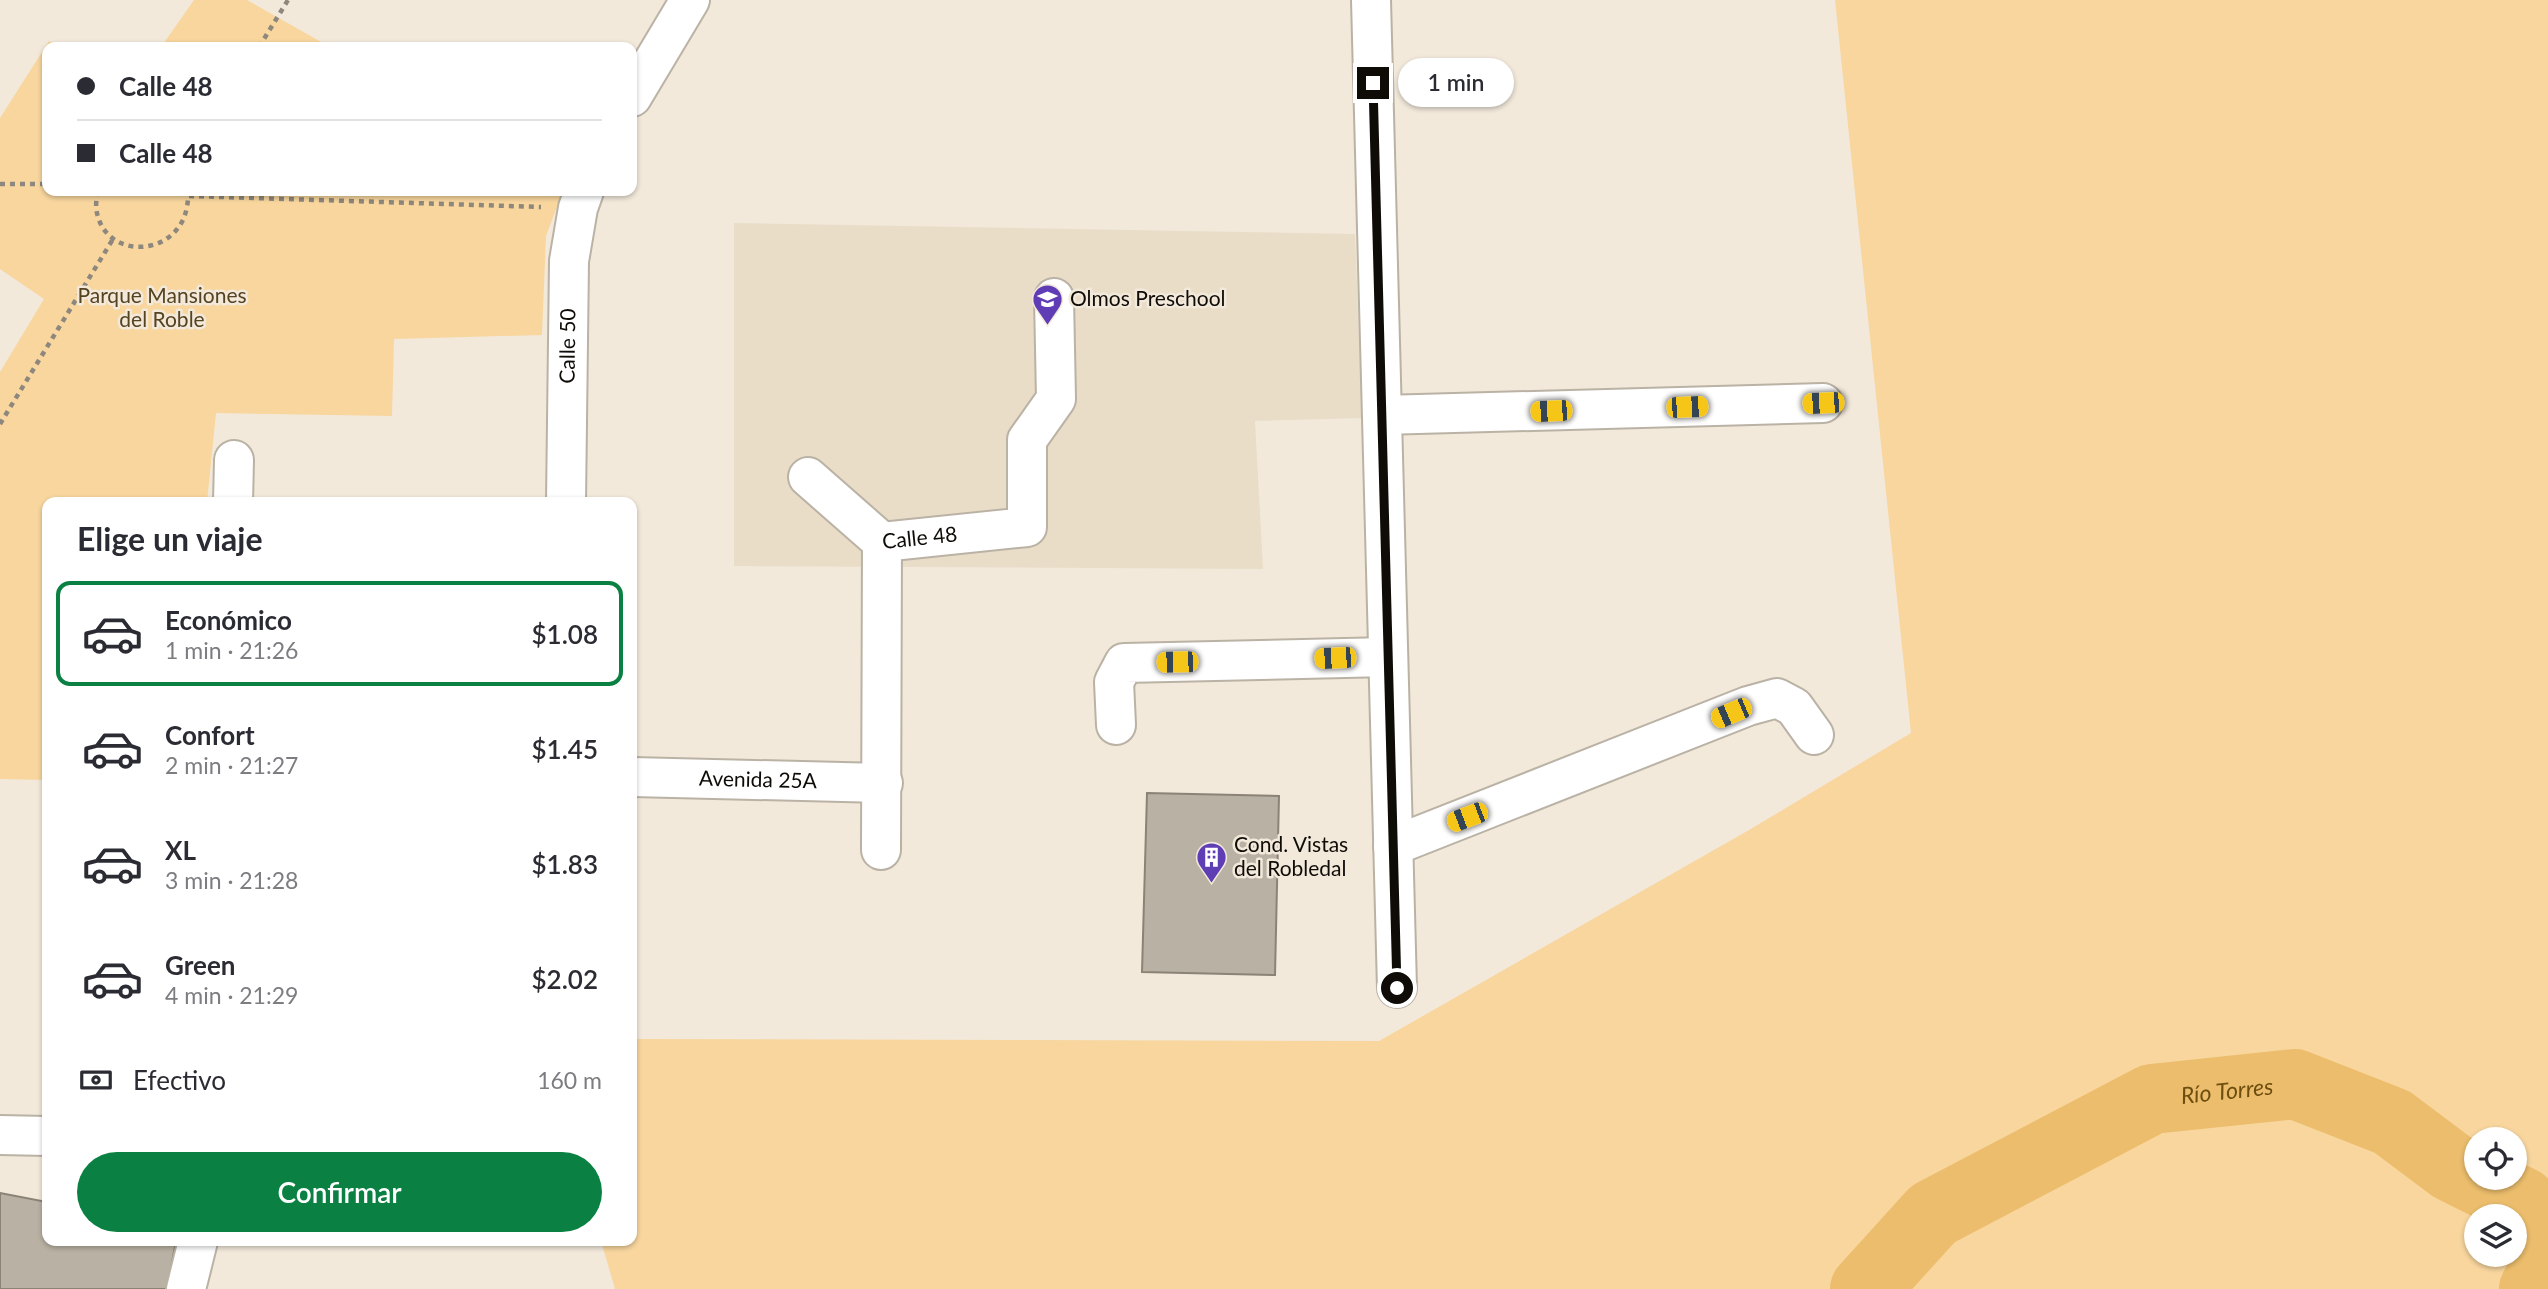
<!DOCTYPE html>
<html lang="es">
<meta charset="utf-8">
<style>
:root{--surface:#fff;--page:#f2f2f3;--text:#2b2b33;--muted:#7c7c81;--line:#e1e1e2;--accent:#0b8043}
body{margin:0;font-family:Lato,sans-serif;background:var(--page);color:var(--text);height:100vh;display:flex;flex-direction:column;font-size:26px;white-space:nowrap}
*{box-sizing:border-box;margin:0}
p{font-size:23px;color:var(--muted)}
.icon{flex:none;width:38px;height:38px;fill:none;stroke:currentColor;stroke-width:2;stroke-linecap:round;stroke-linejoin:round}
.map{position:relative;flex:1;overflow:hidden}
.details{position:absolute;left:42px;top:497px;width:595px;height:749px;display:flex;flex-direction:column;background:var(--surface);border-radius:14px;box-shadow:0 2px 5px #0004}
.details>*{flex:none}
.top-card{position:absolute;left:42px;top:42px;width:595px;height:154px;border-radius:14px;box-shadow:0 2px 5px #0004;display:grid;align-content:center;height:154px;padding:0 35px;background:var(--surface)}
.tools{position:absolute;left:2464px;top:1127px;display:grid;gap:14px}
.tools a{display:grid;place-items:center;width:63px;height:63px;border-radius:50%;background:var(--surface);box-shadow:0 2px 5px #0004;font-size:35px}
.end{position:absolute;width:32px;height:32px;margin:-16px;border:9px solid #0f0c08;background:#fff;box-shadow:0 0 0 4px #fff}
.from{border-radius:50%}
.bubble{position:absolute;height:49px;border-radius:24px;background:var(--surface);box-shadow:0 2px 5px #0004;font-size:23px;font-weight:600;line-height:49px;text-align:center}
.car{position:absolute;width:21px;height:42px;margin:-21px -10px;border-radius:9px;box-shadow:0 0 5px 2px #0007;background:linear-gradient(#f5c518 24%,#345 0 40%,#f5c518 0 76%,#345 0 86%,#f5c518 0)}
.top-card b{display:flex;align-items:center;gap:24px;height:66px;font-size:26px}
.top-card b+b{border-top:2px solid var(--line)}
.top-card i{width:18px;height:18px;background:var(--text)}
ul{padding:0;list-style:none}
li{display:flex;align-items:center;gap:21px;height:105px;margin:0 14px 10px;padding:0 21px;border:4px solid transparent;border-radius:14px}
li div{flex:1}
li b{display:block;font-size:26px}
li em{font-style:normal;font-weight:600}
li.on{border-color:var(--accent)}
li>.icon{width:63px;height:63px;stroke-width:1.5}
h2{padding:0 35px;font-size:32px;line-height:84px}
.pay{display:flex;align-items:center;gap:18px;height:77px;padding:0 35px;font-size:26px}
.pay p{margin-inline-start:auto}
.primary-button{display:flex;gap:14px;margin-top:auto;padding:14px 35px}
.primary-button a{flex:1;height:80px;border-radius:42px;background:var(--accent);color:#fff;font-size:28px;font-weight:600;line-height:80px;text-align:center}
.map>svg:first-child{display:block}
.built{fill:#e9ddc8}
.green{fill:#f8d69e;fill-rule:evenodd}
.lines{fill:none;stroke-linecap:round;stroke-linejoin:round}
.river{stroke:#ebbd6c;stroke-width:70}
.building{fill:#b9b1a3;stroke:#8a8376;stroke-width:2}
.minor-casing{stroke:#bab2a5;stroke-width:42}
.path{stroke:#8d877d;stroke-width:4.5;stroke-dasharray:5 5;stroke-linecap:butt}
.minor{stroke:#fff;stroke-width:38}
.route{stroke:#0f0c08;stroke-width:9}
.labels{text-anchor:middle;stroke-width:5;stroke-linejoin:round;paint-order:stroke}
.park-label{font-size:21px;fill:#564320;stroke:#f2e9db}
.poi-label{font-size:21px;fill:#0f0c08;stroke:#f2e9db;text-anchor:start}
.street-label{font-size:21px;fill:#0f0c08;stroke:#f2e9db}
.water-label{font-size:23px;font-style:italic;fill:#6d4e0f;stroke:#f2e9db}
</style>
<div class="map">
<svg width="2548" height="1289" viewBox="0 0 2548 1289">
<rect width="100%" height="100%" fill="#f2e9db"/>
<path class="built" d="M734,223L1355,234L1362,418L1255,421L1263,569L734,566Z"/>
<g class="green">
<path d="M194,0H247L330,47H161Z"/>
<path d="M1835,0H2548V1289H615L601,1241H632V1039L1379,1041L1749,830L1911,733ZM2476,1139H2515V1178H2476ZM2476,1216H2515V1255H2476Z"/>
<path d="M49,41L59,47H47V191H563L546,236L542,335L394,339L392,416L216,413L207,502H47V780L0,779V372L44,299L0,269V118Z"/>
</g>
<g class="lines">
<path class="river" id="s1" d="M1865,1289L1933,1214L2152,1099L2295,1084L2392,1122L2452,1167L2522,1202L2548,1248L2542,1274L2534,1289"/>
</g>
<g class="building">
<path d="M1147,793L1279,796L1275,975L1142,972Z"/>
<path d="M0,1193L47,1202V1241H176L167,1289H0Z"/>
</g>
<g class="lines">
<defs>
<g id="minor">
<path d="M1371,0L1397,988"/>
<path d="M632,97L690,0"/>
<path d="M1382,415L1823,403"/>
<path d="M808,477L882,542"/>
<path d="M233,502L234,460"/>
<path id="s2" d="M566,502L569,261L578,208L584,191"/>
<path id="s3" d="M882,542L1027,527V440L1056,399L1054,298"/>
<path d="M1116,725L1114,682L1124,663L1388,657"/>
<path id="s4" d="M632,777L883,783"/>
<path d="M1393,846L1748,706L1777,698L1794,707L1814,735"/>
<path d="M881,850L882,542"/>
<path d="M0,1135L47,1136"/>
<path d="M186,1289L198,1241"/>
</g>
</defs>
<use href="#minor" class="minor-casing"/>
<g class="path">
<path d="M259,47L288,0"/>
<path d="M0,184H47"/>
<path d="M97,191C97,197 95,207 97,213C107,261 178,257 187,207C188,200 189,197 186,191"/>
<path d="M189,196L541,207"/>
<path d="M0,424L113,239"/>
</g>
<use href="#minor" class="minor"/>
</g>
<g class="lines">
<path class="route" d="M1373,83L1397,988"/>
</g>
<defs>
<symbol id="school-pin" viewBox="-11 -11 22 30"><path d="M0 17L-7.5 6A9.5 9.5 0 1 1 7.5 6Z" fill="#5e3db5" stroke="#f2e9db"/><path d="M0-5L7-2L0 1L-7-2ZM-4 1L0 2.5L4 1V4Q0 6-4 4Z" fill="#fff"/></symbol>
<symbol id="building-pin" viewBox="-11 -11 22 30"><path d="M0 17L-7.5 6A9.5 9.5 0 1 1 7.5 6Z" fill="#5e3db5" stroke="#f2e9db"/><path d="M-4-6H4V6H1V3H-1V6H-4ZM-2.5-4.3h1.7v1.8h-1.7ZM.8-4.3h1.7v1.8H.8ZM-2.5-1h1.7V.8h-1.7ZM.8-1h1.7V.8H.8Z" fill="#fff"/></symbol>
</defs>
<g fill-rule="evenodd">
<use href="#school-pin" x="1030" y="282" width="35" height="47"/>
<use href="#building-pin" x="1194" y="840" width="35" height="47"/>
</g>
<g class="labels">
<g class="park-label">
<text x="162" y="303">Parque Mansiones<tspan x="162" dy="24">del Roble</tspan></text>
</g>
<g class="poi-label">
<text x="1070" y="306">Olmos Preschool</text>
<text x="1234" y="852">Cond. Vistas<tspan x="1234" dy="24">del Robledal</tspan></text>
</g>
<g class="street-label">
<text dy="7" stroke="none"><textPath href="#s2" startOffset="156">Calle 50</textPath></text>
<text dy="7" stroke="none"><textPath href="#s3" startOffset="38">Calle 48</textPath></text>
<text dy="7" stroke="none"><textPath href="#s4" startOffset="126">Avenida 25A</textPath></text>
</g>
<g class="water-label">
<text dy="8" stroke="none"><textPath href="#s1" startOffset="424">Río Torres</textPath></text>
</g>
</g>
</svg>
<div class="tools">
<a><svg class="icon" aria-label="locate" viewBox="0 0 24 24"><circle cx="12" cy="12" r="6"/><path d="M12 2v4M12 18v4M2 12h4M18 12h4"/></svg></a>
<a><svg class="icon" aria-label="layers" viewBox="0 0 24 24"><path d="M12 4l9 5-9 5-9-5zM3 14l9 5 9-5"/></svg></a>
</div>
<i class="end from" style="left:1397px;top:988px"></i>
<i class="end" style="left:1373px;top:83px"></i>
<div class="bubble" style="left:1398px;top:58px;width:116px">1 min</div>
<i class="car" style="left:1823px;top:403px;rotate:268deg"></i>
<i class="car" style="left:1687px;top:407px;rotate:88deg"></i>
<i class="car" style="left:1551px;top:411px;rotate:268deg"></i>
<i class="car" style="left:1335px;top:658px;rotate:268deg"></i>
<i class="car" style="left:1177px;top:662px;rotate:269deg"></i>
<i class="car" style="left:1731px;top:713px;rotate:247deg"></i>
<i class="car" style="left:1467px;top:817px;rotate:249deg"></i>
<div class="top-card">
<b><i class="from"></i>Calle 48</b>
<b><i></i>Calle 48</b>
</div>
<section class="details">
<h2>Elige un viaje</h2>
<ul>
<li class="on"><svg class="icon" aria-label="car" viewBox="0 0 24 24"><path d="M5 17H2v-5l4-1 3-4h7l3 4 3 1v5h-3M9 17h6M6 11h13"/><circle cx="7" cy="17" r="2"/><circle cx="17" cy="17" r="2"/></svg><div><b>Económico</b><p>1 min · 21:26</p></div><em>$1.08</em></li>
<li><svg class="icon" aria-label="car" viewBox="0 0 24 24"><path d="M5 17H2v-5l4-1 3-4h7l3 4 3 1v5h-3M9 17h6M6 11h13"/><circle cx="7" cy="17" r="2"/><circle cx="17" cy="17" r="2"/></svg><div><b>Confort</b><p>2 min · 21:27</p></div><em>$1.45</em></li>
<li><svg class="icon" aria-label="car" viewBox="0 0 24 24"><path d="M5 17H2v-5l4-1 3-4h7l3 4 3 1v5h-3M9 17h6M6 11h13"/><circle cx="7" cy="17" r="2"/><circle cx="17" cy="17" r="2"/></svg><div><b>XL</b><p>3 min · 21:28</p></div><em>$1.83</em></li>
<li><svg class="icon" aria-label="car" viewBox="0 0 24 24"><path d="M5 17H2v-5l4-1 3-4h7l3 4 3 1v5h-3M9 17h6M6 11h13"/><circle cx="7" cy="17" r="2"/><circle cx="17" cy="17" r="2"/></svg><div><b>Green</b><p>4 min · 21:29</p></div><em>$2.02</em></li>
</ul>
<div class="pay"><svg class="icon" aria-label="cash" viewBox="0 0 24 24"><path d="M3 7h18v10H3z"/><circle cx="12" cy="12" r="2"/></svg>Efectivo<p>160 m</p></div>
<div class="primary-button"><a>Confirmar</a></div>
</section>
</div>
